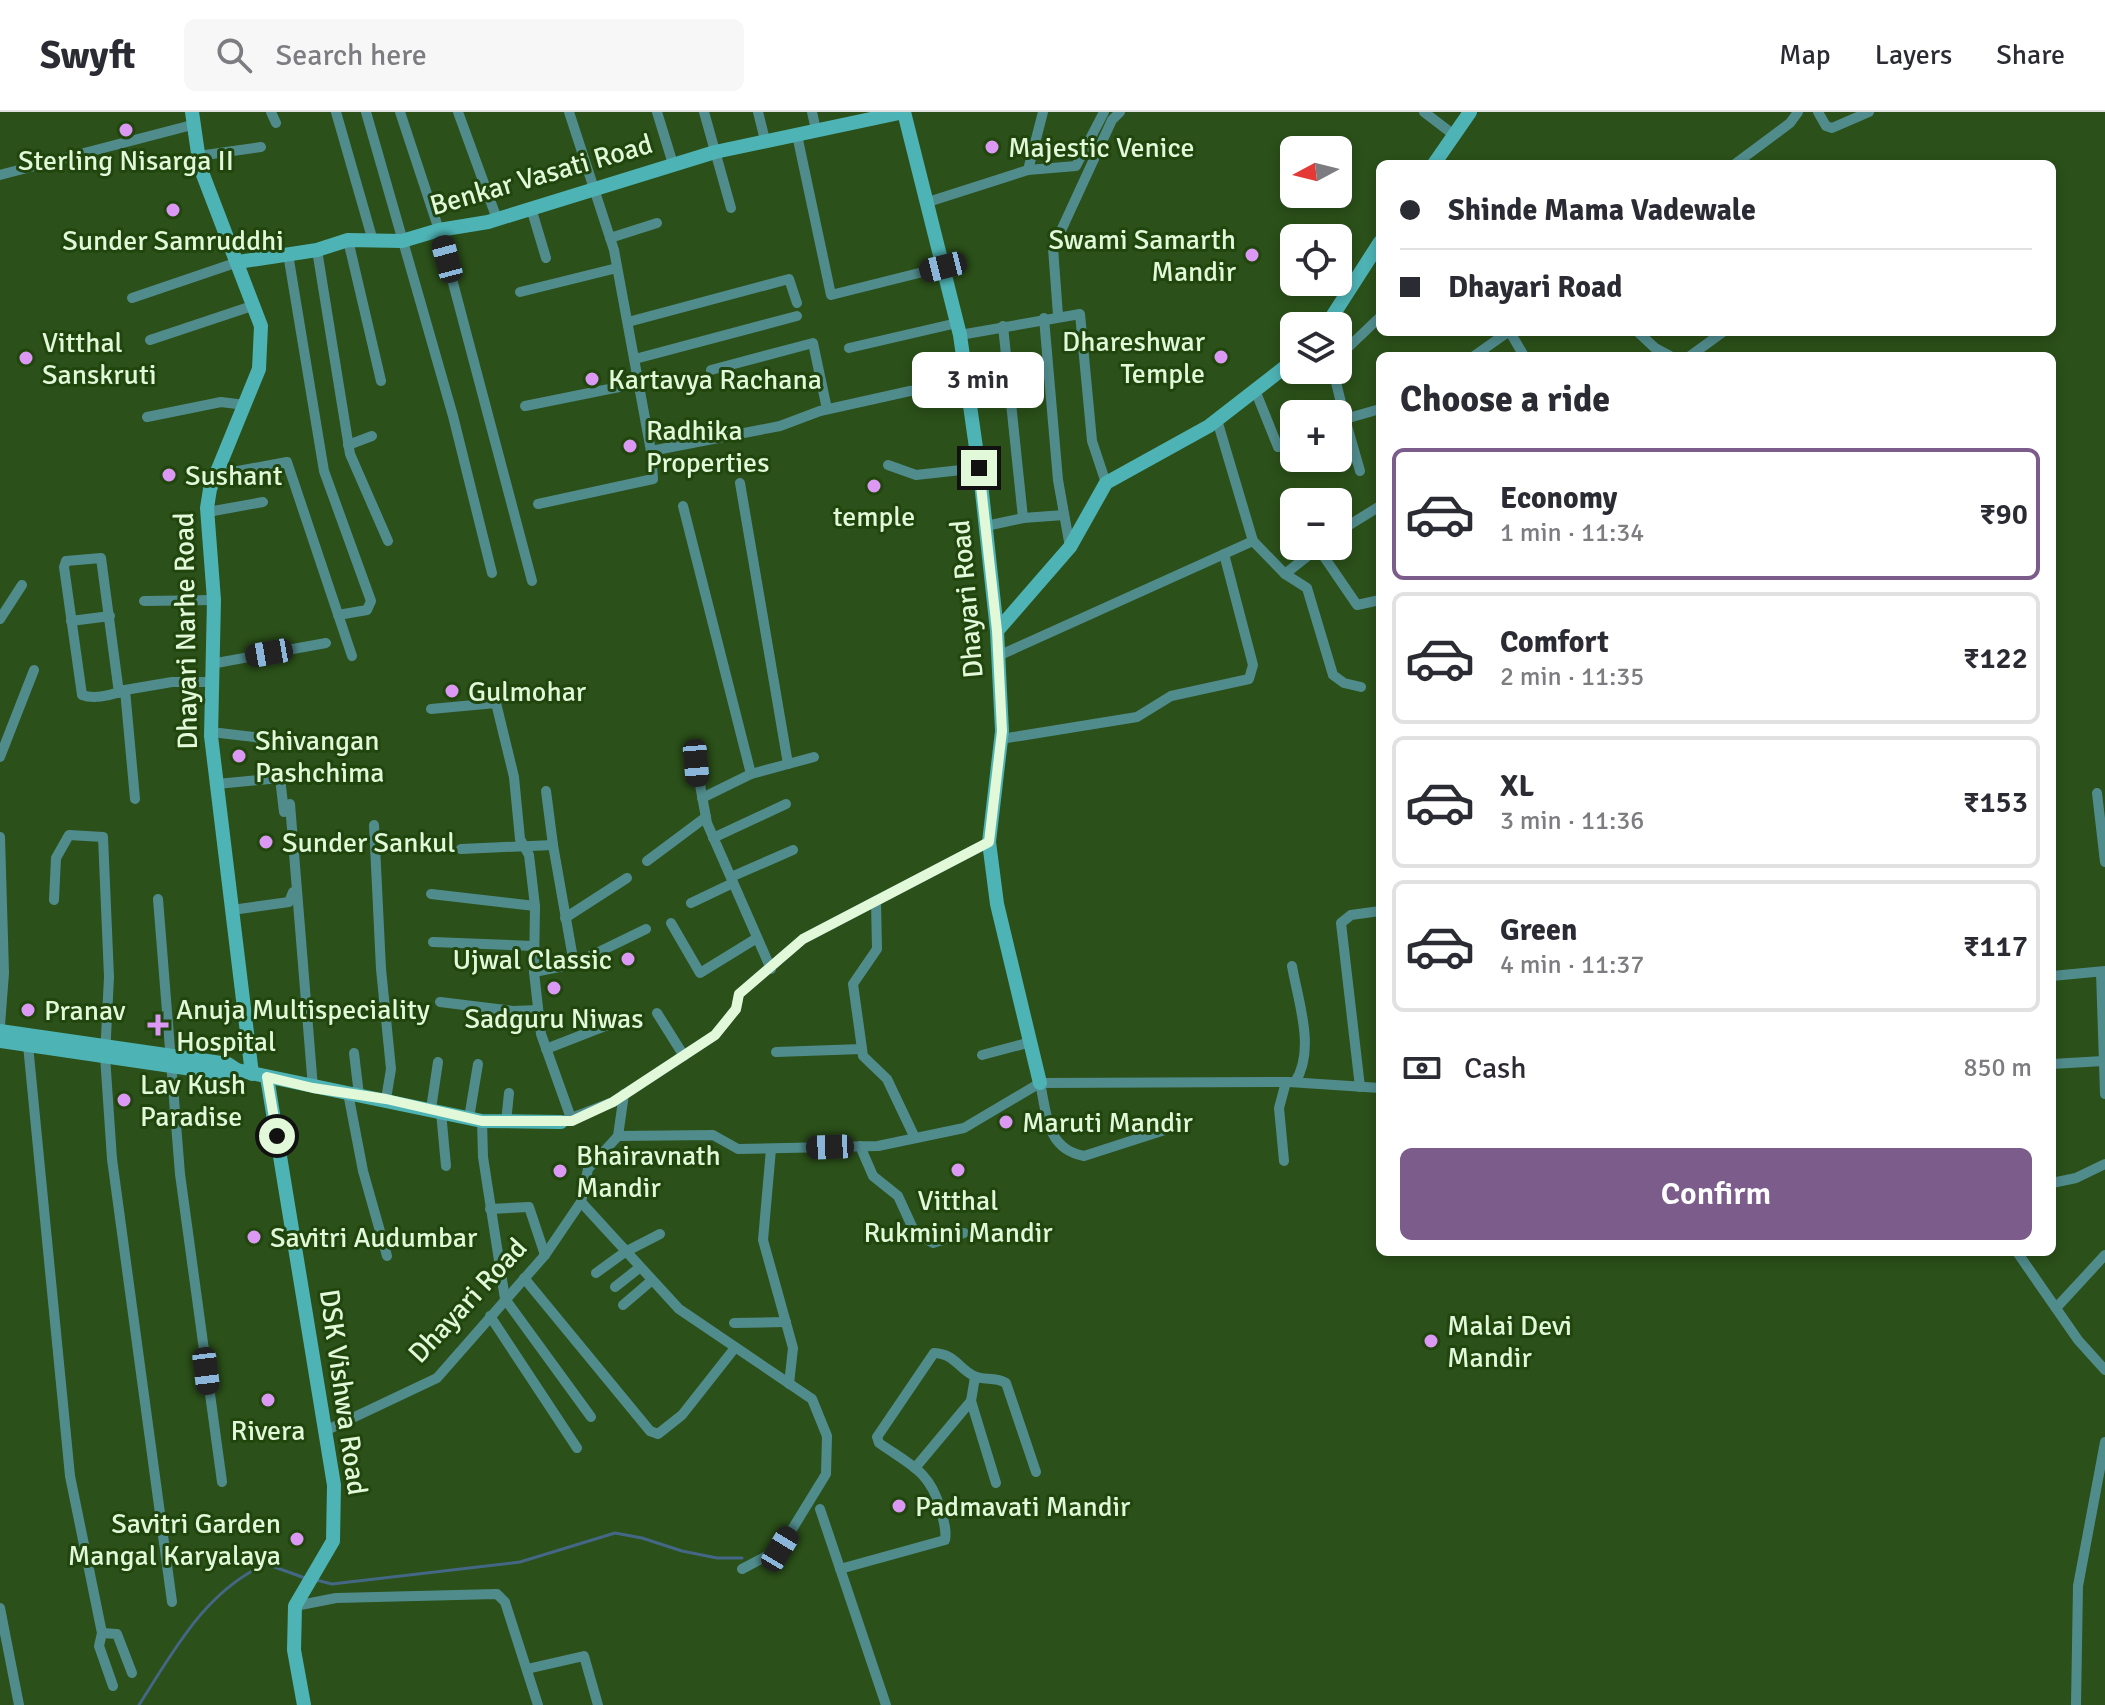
<!DOCTYPE html>
<meta charset="utf-8">
<style>
:root{--surface:#fff;--page:#f7f7f7;--text:#2b2b33;--muted:#7c7c81;--line:#e1e1e2;--accent:#7b5c8a}
body{margin:0;font-family:Signika,sans-serif;background:var(--page);color:var(--text);height:100vh;display:flex;flex-direction:column;font-size:30px;white-space:nowrap}
*{box-sizing:border-box;margin:0}
p{font-size:26px;color:var(--muted)}
.icon{flex:none;width:44px;height:44px;fill:none;stroke:currentColor;stroke-width:2;stroke-linecap:round;stroke-linejoin:round}
.map{position:relative;flex:1;overflow:hidden}
.drawer{position:absolute;left:1376px;top:240px;width:680px;height:904px;display:flex;flex-direction:column;background:var(--surface);border-radius:12px;box-shadow:0 4px 12px #0003}
.drawer>*{flex:none}
.top-card{position:absolute;left:1376px;top:48px;width:680px;height:176px;border-radius:12px;box-shadow:0 4px 12px #0003;display:grid;align-content:center;height:176px;padding:0 24px;background:var(--surface)}
.needle{width:52px;rotate:263deg}
.buttons{position:absolute;left:1280px;top:24px;display:grid;gap:16px}
.buttons a{display:grid;place-items:center;width:72px;height:72px;border-radius:12px;background:var(--surface);box-shadow:0 4px 12px #0003;font-size:40px}
.end{position:absolute;width:36px;height:36px;margin:-18px;border:10px solid #e1f8d9;background:#111;box-shadow:0 0 0 4px #111}
.from{border-radius:50%}
.bubble{position:absolute;height:56px;border-radius:12px;background:var(--surface);box-shadow:0 4px 12px #0003;font-size:26px;font-weight:600;line-height:56px;text-align:center}
.car{position:absolute;width:24px;height:48px;margin:-24px -12px;border-radius:10px;box-shadow:0 0 6px 2px #0007;background:linear-gradient(#222 24%,#8ab4d8 0 40%,#222 0 76%,#8ab4d8 0 86%,#222 0)}
.top-card b{display:flex;align-items:center;gap:28px;height:76px;font-size:30px}
.top-card b+b{border-top:2px solid var(--line)}
.top-card i{width:20px;height:20px;background:var(--text)}
ul{padding:0;list-style:none}
li{display:flex;align-items:center;gap:24px;height:132px;margin:0 16px 12px;padding:0 8px;border:4px solid var(--line);border-radius:12px}
li div{flex:1}
li b{display:block;font-size:30px}
li em{font-style:normal;font-weight:600}
li.active{border-color:var(--accent)}
li>.icon{width:72px;height:72px;stroke-width:1.5}
h2{padding:0 24px;font-size:36px;line-height:96px}
.pay{display:flex;align-items:center;gap:20px;height:88px;padding:0 24px;font-size:30px}
.pay p{margin-inline-start:auto}
.primary-button{display:flex;gap:16px;margin-top:auto;padding:16px 24px}
.primary-button a{flex:1;height:92px;border-radius:12px;background:var(--accent);color:#fff;font-size:32px;font-weight:600;line-height:92px;text-align:center}
header{display:flex;align-items:center;gap:48px;box-sizing:border-box;height:112px;padding:0 40px;background:var(--surface);border-bottom:2px solid var(--line)}
header strong{font-size:38px}
nav{display:flex;gap:44px;margin-inline-start:auto;font-size:28px}
.search{width:560px;height:72px;background:var(--page);display:flex;align-items:center;gap:20px;box-sizing:border-box;padding:0 28px;border-radius:12px;color:var(--muted);font-size:30px}
.map>svg:first-child{display:block}
.lines{fill:none;stroke-linecap:round;stroke-linejoin:round}
.stream{stroke:#446786;stroke-width:3}
.street{stroke:#518c8d;stroke-width:10}
.secondary{stroke:#4eb3b5;stroke-width:14}
.route{stroke:#e1f8d9;stroke-width:10}
.poi-dot{fill:#dc99f4;stroke:#20450d;stroke-width:3}
.labels{text-anchor:middle;stroke-width:6;stroke-linejoin:round;paint-order:stroke}
.poi-label{font-size:28px;fill:#e1f8d9;stroke:#20450d;text-anchor:start}
.street-label{font-size:28px;fill:#e1f8d9;stroke:#20450d}
</style>
<header>
<strong>Swyft</strong>
<div class="search"><svg class="icon" aria-label="search" viewBox="0 0 24 24"><circle cx="10" cy="10" r="6"/><path d="M15 15l6 6"/></svg>Search here</div>
<nav><a>Map</a><a>Layers</a><a>Share</a></nav>
</header>
<div class="map">
<svg width="2105" height="1593" viewBox="0 0 2105 1593">
<rect width="100%" height="100%" fill="#2b5019"/>
<g class="lines">
<g class="stream">
<path d="M316,1468L332,1472L520,1450L615,1421L642,1426L682,1439L717,1446H742"/>
<path d="M139,1593C173,1540 205,1479 266,1452L305,1466"/>
</g>
<g class="street">
<path d="M271,0L276,11"/>
<path d="M336,0L373,129"/>
<path d="M366,0L453,304L492,461"/>
<path d="M400,0L439,118L532,469"/>
<path d="M458,0L497,107"/>
<path d="M657,0L673,52"/>
<path d="M704,0L731,96"/>
<path d="M758,0L765,28"/>
<path d="M812,0L816,18"/>
<path d="M1424,0L1454,23"/>
<path d="M1818,0L1826,14L1832,16L1869,0"/>
<path d="M797,23L831,183L943,155"/>
<path d="M198,44L261,35"/>
<path d="M1735,52L1790,11L1798,0"/>
<path d="M1028,58L1043,0"/>
<path d="M0,63L192,13"/>
<path d="M928,90L1028,58L1076,54L1104,0"/>
<path d="M531,96L546,146"/>
<path d="M610,126L657,111"/>
<path d="M348,128L381,269"/>
<path d="M317,138L350,342L388,429"/>
<path d="M288,142L324,359L371,489L367,498L338,503"/>
<path d="M520,180L617,156"/>
<path d="M132,186L238,150"/>
<path d="M1058,203L1053,136L1112,8L1120,0"/>
<path d="M1044,206L1058,368L1070,435"/>
<path d="M628,210L789,167L797,191"/>
<path d="M1003,214L1023,406"/>
<path d="M1510,220L1524,244"/>
<path d="M1638,220L1655,236L1670,244"/>
<path d="M960,223L1080,202L1092,329L1106,371"/>
<path d="M150,228L255,193"/>
<path d="M849,236L957,211"/>
<path d="M1474,244L1508,220"/>
<path d="M1690,244L1723,220"/>
<path d="M1338,245L1380,205"/>
<path d="M635,247L797,204"/>
<path d="M711,258L813,231L827,297"/>
<path d="M1333,258L1345,307L1380,297"/>
<path d="M1255,278L1278,335L1294,330"/>
<path d="M525,294L639,271"/>
<path d="M147,305L221,290L245,293"/>
<path d="M1345,307L1360,359"/>
<path d="M1217,308L1253,429"/>
<path d="M348,333L372,324"/>
<path d="M651,339L780,314L820,299L910,279L965,271"/>
<path d="M888,353L916,363L979,356"/>
<path d="M216,363L287,350L352,544"/>
<path d="M538,392L653,367L651,339L614,138L569,0"/>
<path d="M683,394L751,662L788,652L740,371"/>
<path d="M208,400L263,390"/>
<path d="M986,414L1023,406L1064,403"/>
<path d="M1338,420L1380,394"/>
<path d="M1318,436L1357,493L1380,488"/>
<path d="M1285,462L1307,476L1333,563L1344,571L1361,575"/>
<path d="M144,489L214,488"/>
<path d="M0,507L22,473"/>
<path d="M71,509L110,504"/>
<path d="M998,544L1253,429L1285,462L1320,434"/>
<path d="M211,552L326,531"/>
<path d="M119,581L101,446L66,449L64,455L82,583C95,588 112,583 125,578"/>
<path d="M431,597L496,591L514,665L520,727L529,743L535,794L534,860L541,922L572,1009"/>
<path d="M211,620L346,636"/>
<path d="M1001,627L1137,605L1171,584L1249,567L1253,553L1224,442"/>
<path d="M0,645L34,558"/>
<path d="M696,651L707,711L771,857"/>
<path d="M788,652L814,645"/>
<path d="M217,672L280,666L284,700"/>
<path d="M546,679L553,733"/>
<path d="M2097,681L2105,750"/>
<path d="M702,686L751,662"/>
<path d="M135,687L125,578L172,570H211"/>
<path d="M290,692L313,976"/>
<path d="M374,713L381,857L391,957L386,987"/>
<path d="M0,725L4,861L0,913"/>
<path d="M713,726L786,692"/>
<path d="M461,737L553,733L574,852L646,817"/>
<path d="M647,749L706,705"/>
<path d="M731,765L793,738"/>
<path d="M431,782L535,794"/>
<path d="M158,787L180,1062L222,1370"/>
<path d="M54,788L56,746L69,723L103,725L109,865L105,944L112,1047L172,1490"/>
<path d="M876,789L877,837L853,872L863,944L887,967L915,1026"/>
<path d="M691,791L733,771"/>
<path d="M232,798L289,790L293,780"/>
<path d="M565,806L627,766"/>
<path d="M671,811L700,861L757,826"/>
<path d="M433,830L534,834"/>
<path d="M1292,854C1298,889 1316,938 1295,970"/>
<path d="M534,860L574,852"/>
<path d="M2101,860L2105,982"/>
<path d="M2052,864L2105,859"/>
<path d="M440,890L513,899L538,898"/>
<path d="M657,901L684,944"/>
<path d="M28,933L70,1364L102,1521L99,1534L113,1574"/>
<path d="M546,937L623,907"/>
<path d="M776,940L862,937"/>
<path d="M354,941L359,983"/>
<path d="M982,943L1031,930"/>
<path d="M2052,952L2103,949"/>
<path d="M1040,971C1047,1002 1046,1037 1084,1044L1171,1016"/>
<path d="M1360,975L1341,811L1351,803L1380,799"/>
<path d="M348,981L363,1059L387,1144"/>
<path d="M431,997L438,950"/>
<path d="M441,1000L446,1054"/>
<path d="M469,1006L478,952"/>
<path d="M482,1009L483,1045L505,1187L591,1305"/>
<path d="M506,1010L509,981"/>
<path d="M561,1010L613,990L715,923L736,897L739,882L803,827L989,730"/>
<path d="M618,1024L624,982"/>
<path d="M860,1034L873,1064L898,1084L915,1121L933,1131L964,1121"/>
<path d="M771,1037L763,1128L793,1236L789,1272"/>
<path d="M1284,1049L1279,996L1286,970"/>
<path d="M2052,1071L2076,1066L2105,1052"/>
<path d="M581,1090L679,1197L812,1287L827,1324L826,1362L780,1437L742,1457"/>
<path d="M490,1097L529,1095L545,1143"/>
<path d="M2017,1140L2078,1228L2105,1258"/>
<path d="M596,1161L625,1140L660,1122"/>
<path d="M524,1166L650,1319L658,1322L682,1303L734,1237"/>
<path d="M615,1175L639,1156"/>
<path d="M623,1193L651,1169"/>
<path d="M2056,1196L2105,1143"/>
<path d="M490,1204L577,1336"/>
<path d="M734,1211L786,1210"/>
<path d="M971,1289L975,1265"/>
<path d="M327,1318L437,1266L545,1143L581,1090L588,1057L618,1024L713,1023L738,1037L878,1034L964,1016L1040,971L1289,970L1380,976"/>
<path d="M915,1356L971,1289L996,1371"/>
<path d="M820,1397L886,1593"/>
<path d="M840,1457L945,1428C947,1417 943,1407 940,1396C930,1359 909,1352 879,1331L877,1325L934,1241C955,1242 958,1256 974,1264C984,1269 995,1264 1006,1271L1036,1360"/>
<path d="M295,1494L336,1486L497,1482L505,1490L538,1593"/>
<path d="M0,1496L19,1593"/>
<path d="M102,1521L117,1522L132,1561"/>
<path d="M527,1557L584,1544L598,1593"/>
<path d="M2076,1593L2078,1474L2105,1330"/>
</g>
<g class="secondary">
<path d="M192,0L200,55L261,214L259,257L210,377L207,396L214,488L211,624L252,962"/>
<path d="M904,0L960,223L981,371L997,519L1002,619L989,730L997,792L1040,971"/>
<path d="M1434,52L1470,0"/>
<path d="M238,150L317,138L348,128L402,129L439,118L488,110L715,40L904,0"/>
<path d="M1326,214L1380,130"/>
<path d="M997,519L1070,435L1106,371L1209,314L1294,248"/>
<path d="M0,919L228,952L237,958L482,1009L561,1010"/>
<path d="M0,929L226,962L237,958"/>
<path d="M267,965L334,1373L333,1429L295,1494L294,1538L304,1593"/>
</g>
</g>
<g class="lines">
<path class="route" d="M277,1024L267,965L313,976L386,987L482,1009H572L613,990L715,923L736,897L739,882L803,827L989,730L1002,619L997,519L979,356"/>
</g>
<g class="poi-dot">
<circle cx="126" cy="18" r="8"/>
<circle cx="992" cy="35" r="8"/>
<circle cx="173" cy="98" r="8"/>
<circle cx="1252" cy="143" r="8"/>
<circle cx="1221" cy="245" r="8"/>
<circle cx="26" cy="246" r="8"/>
<circle cx="592" cy="267" r="8"/>
<circle cx="630" cy="334" r="8"/>
<circle cx="169" cy="363" r="8"/>
<circle cx="874" cy="374" r="8"/>
<circle cx="452" cy="579" r="8"/>
<circle cx="239" cy="644" r="8"/>
<circle cx="266" cy="730" r="8"/>
<circle cx="628" cy="847" r="8"/>
<circle cx="554" cy="876" r="8"/>
<circle cx="28" cy="898" r="8"/>
<path d="M154 901h8v8h8v8h-8v8h-8v-8h-8v-8h8z"/>
<circle cx="124" cy="988" r="8"/>
<circle cx="1006" cy="1010" r="8"/>
<circle cx="958" cy="1058" r="8"/>
<circle cx="560" cy="1059" r="8"/>
<circle cx="254" cy="1125" r="8"/>
<circle cx="1431" cy="1229" r="8"/>
<circle cx="268" cy="1288" r="8"/>
<circle cx="899" cy="1394" r="8"/>
<circle cx="297" cy="1427" r="8"/>
</g>
<g class="labels">
<g class="poi-label">
<text x="1008" y="45">Majestic Venice</text>
<text x="126" y="58" text-anchor="middle">Sterling Nisarga II</text>
<text x="1236" y="137" text-anchor="end">Swami Samarth<tspan x="1236" dy="32">Mandir</tspan></text>
<text x="173" y="138" text-anchor="middle">Sunder Samruddhi</text>
<text x="1205" y="239" text-anchor="end">Dhareshwar<tspan x="1205" dy="32">Temple</tspan></text>
<text x="42" y="240">Vitthal<tspan x="42" dy="32">Sanskruti</tspan></text>
<text x="608" y="277">Kartavya Rachana</text>
<text x="646" y="328">Radhika<tspan x="646" dy="32">Properties</tspan></text>
<text x="185" y="373">Sushant</text>
<text x="874" y="414" text-anchor="middle">temple</text>
<text x="468" y="589">Gulmohar</text>
<text x="255" y="638">Shivangan<tspan x="255" dy="32">Pashchima</tspan></text>
<text x="282" y="740">Sunder Sankul</text>
<text x="612" y="857" text-anchor="end">Ujwal Classic</text>
<text x="176" y="907">Anuja Multispeciality<tspan x="176" dy="32">Hospital</tspan></text>
<text x="44" y="908">Pranav</text>
<text x="554" y="916" text-anchor="middle">Sadguru Niwas</text>
<text x="140" y="982">Lav Kush<tspan x="140" dy="32">Paradise</tspan></text>
<text x="1022" y="1020">Maruti Mandir</text>
<text x="576" y="1053">Bhairavnath<tspan x="576" dy="32">Mandir</tspan></text>
<text x="958" y="1098" text-anchor="middle">Vitthal<tspan x="958" dy="32">Rukmini Mandir</tspan></text>
<text x="270" y="1135">Savitri Audumbar</text>
<text x="1447" y="1223">Malai Devi<tspan x="1447" dy="32">Mandir</tspan></text>
<text x="268" y="1328" text-anchor="middle">Rivera</text>
<text x="915" y="1404">Padmavati Mandir</text>
<text x="281" y="1421" text-anchor="end">Savitri Garden<tspan x="281" dy="32">Mangal Karyalaya</tspan></text>
</g>
<g class="street-label">
<text transform="translate(541 62) rotate(-16)" y="10">Benkar Vasati Road</text>
<text transform="translate(966 487) rotate(-95)" y="10">Dhayari Road</text>
<text transform="translate(185 519) rotate(-91)" y="10">Dhayari Narhe Road</text>
<text transform="translate(467 1188) rotate(-47)" y="10">Dhayari Road</text>
<text transform="translate(344 1280) rotate(82)" y="10">DSK Vishwa Road</text>
</g>
</g>
</svg>
<div class="buttons">
<a><svg class="needle" viewBox="-14 -14 28 28"><path d="M0-13l5 13h-10z" fill="#e53935"/><path d="M0 13l5-13h-10z" fill="#7c7c81"/></svg></a>
<a><svg class="icon" aria-label="locate" viewBox="0 0 24 24"><circle cx="12" cy="12" r="6"/><path d="M12 2v4M12 18v4M2 12h4M18 12h4"/></svg></a>
<a><svg class="icon" aria-label="layers" viewBox="0 0 24 24"><path d="M12 4l9 5-9 5-9-5zM3 14l9 5 9-5"/></svg></a>
<a>+</a>
<a>−</a>
</div>
<i class="end from" style="left:277px;top:1024px"></i>
<i class="end" style="left:979px;top:356px"></i>
<div class="bubble" style="left:912px;top:240px;width:132px">3 min</div>
<i class="car" style="left:447px;top:147px;rotate:345deg"></i>
<i class="car" style="left:943px;top:155px;rotate:256deg"></i>
<i class="car" style="left:269px;top:541px;rotate:260deg"></i>
<i class="car" style="left:696px;top:651px;rotate:175deg"></i>
<i class="car" style="left:830px;top:1035px;rotate:268deg"></i>
<i class="car" style="left:206px;top:1259px;rotate:173deg"></i>
<i class="car" style="left:780px;top:1437px;rotate:31deg"></i>
<div class="top-card">
<b><i class="from"></i>Shinde Mama Vadewale</b>
<b><i></i>Dhayari Road</b>
</div>
<section class="drawer">
<h2>Choose a ride</h2>
<ul>
<li class="active"><svg class="icon" aria-label="car" viewBox="0 0 24 24"><path d="M5 17H2v-5l4-1 3-4h7l3 4 3 1v5h-3M9 17h6M6 11h13"/><circle cx="7" cy="17" r="2"/><circle cx="17" cy="17" r="2"/></svg><div><b>Economy</b><p>1 min · 11:34</p></div><em>₹90</em></li>
<li><svg class="icon" aria-label="car" viewBox="0 0 24 24"><path d="M5 17H2v-5l4-1 3-4h7l3 4 3 1v5h-3M9 17h6M6 11h13"/><circle cx="7" cy="17" r="2"/><circle cx="17" cy="17" r="2"/></svg><div><b>Comfort</b><p>2 min · 11:35</p></div><em>₹122</em></li>
<li><svg class="icon" aria-label="car" viewBox="0 0 24 24"><path d="M5 17H2v-5l4-1 3-4h7l3 4 3 1v5h-3M9 17h6M6 11h13"/><circle cx="7" cy="17" r="2"/><circle cx="17" cy="17" r="2"/></svg><div><b>XL</b><p>3 min · 11:36</p></div><em>₹153</em></li>
<li><svg class="icon" aria-label="car" viewBox="0 0 24 24"><path d="M5 17H2v-5l4-1 3-4h7l3 4 3 1v5h-3M9 17h6M6 11h13"/><circle cx="7" cy="17" r="2"/><circle cx="17" cy="17" r="2"/></svg><div><b>Green</b><p>4 min · 11:37</p></div><em>₹117</em></li>
</ul>
<div class="pay"><svg class="icon" aria-label="cash" viewBox="0 0 24 24"><path d="M3 7h18v10H3z"/><circle cx="12" cy="12" r="2"/></svg>Cash<p>850 m</p></div>
<div class="primary-button"><a>Confirm</a></div>
</section>
</div>
